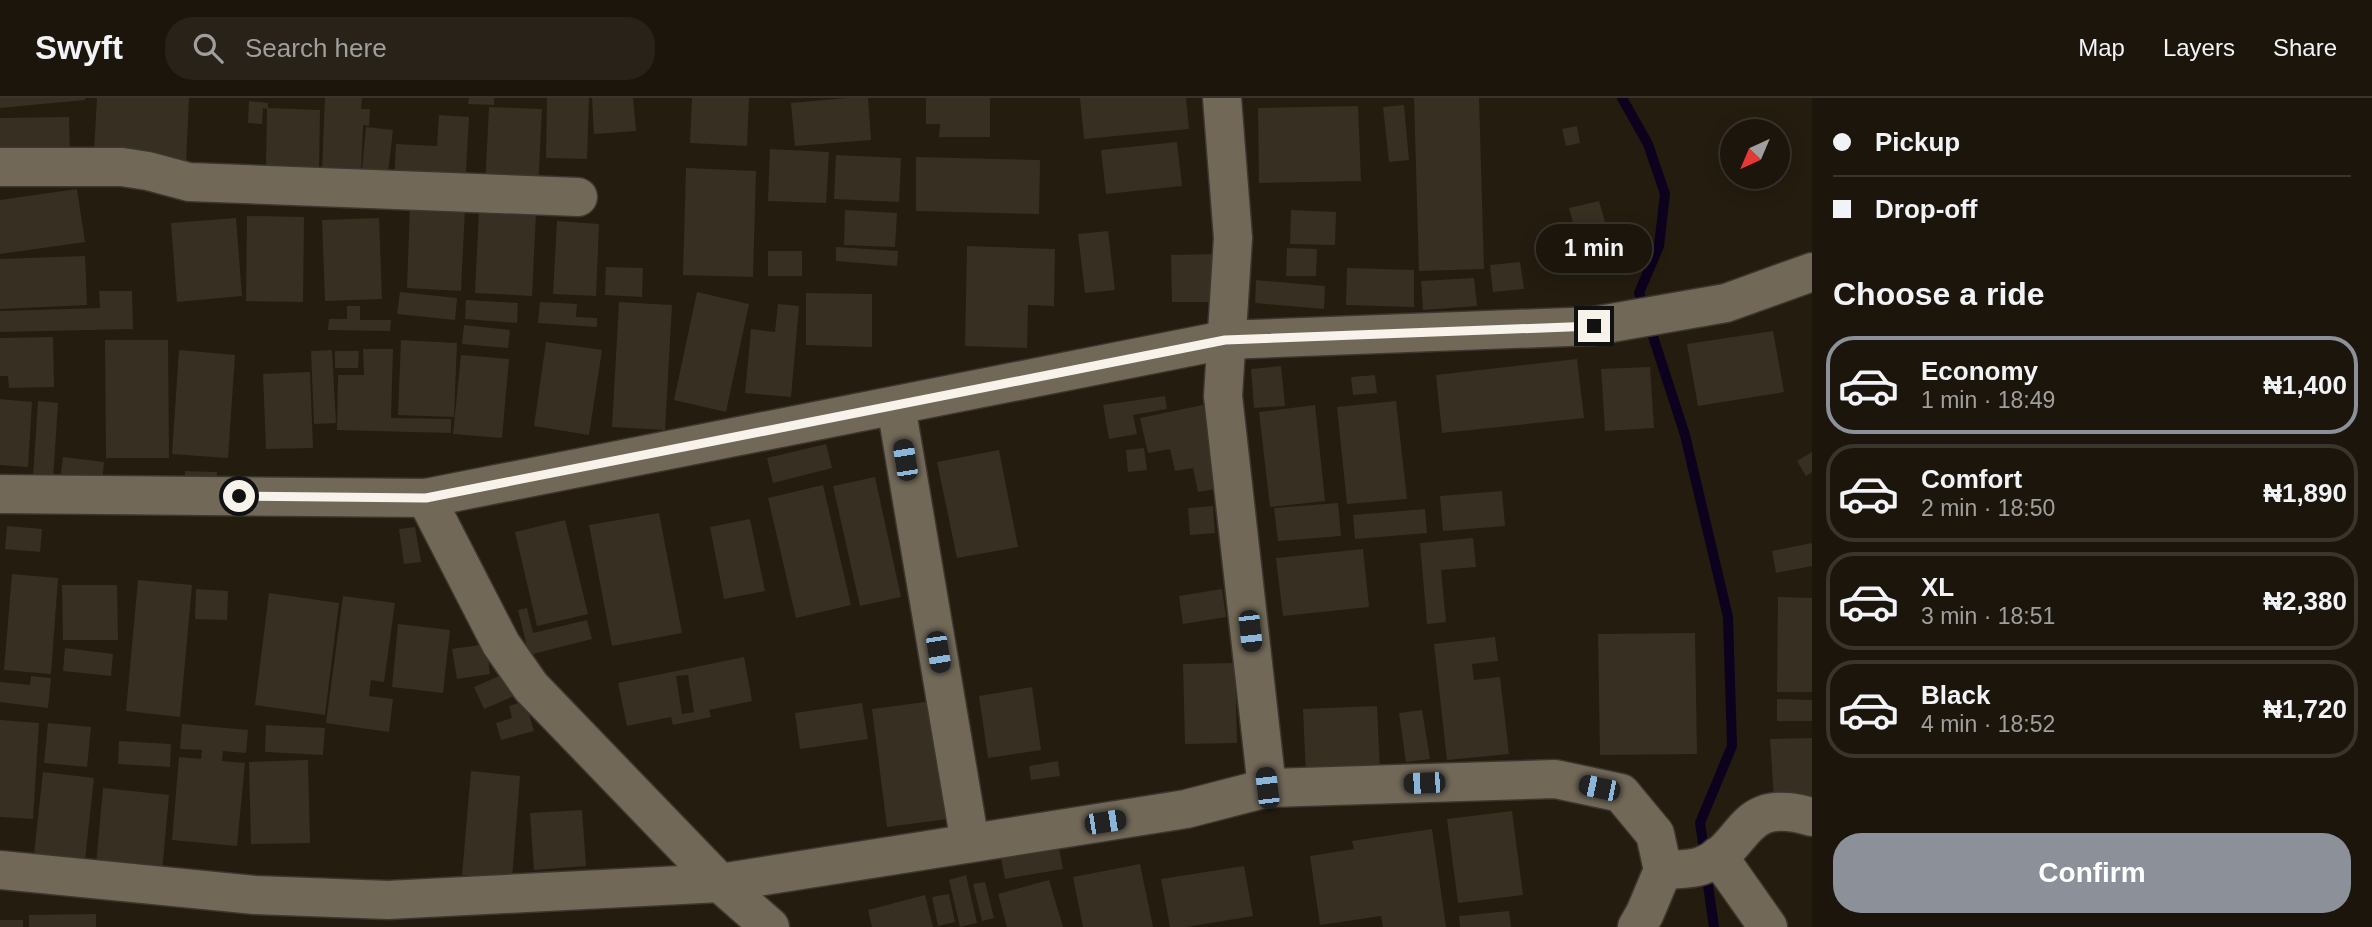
<!DOCTYPE html>
<meta charset="utf-8">
<style>
:root{--surface:#1b150b;--page:#282219;--text:#f1f3f6;--muted:#a09f9d;--line:#39342c;--accent:#8c9099}
body{margin:0;font-family:Arial,sans-serif;background:var(--page);color:var(--text);height:100vh;display:flex;flex-direction:column;font-size:26px;white-space:nowrap}
*{box-sizing:border-box;margin:0}
p{font-size:23px;color:var(--muted)}
.icon{flex:none;width:38px;height:38px;fill:none;stroke:currentColor;stroke-width:2;stroke-linecap:round;stroke-linejoin:round}
.map{position:relative;flex:1;overflow:hidden}
.sheet{display:flex;flex-direction:column;background:var(--surface);width:560px}
.sheet>*{flex:none}
.hud{display:grid;align-content:center;height:154px;padding:0 21px;background:var(--surface)}
.needle{width:46px;rotate:224deg}
.tools{position:absolute;left:1720px;top:21px;display:grid;gap:14px}
.tools a{display:grid;place-items:center;width:70px;height:70px;border-radius:50%;background:var(--surface);box-shadow:0 4px 18px #0003,0 0 0 2px var(--line);font-size:35px}
.end{position:absolute;width:32px;height:32px;margin:-16px;border:9px solid #f8f3ea;background:#111;box-shadow:0 0 0 4px #111}
.from{border-radius:50%}
.bubble{position:absolute;height:49px;border-radius:24px;background:var(--surface);box-shadow:0 4px 18px #0003,0 0 0 2px var(--line);font-size:23px;font-weight:800;line-height:49px;text-align:center}
.car{position:absolute;width:21px;height:42px;margin:-21px -10px;border-radius:9px;box-shadow:0 0 5px 2px #0007;background:linear-gradient(#222 24%,#8ab4d8 0 40%,#222 0 76%,#8ab4d8 0 86%,#222 0)}
.hud b{display:flex;align-items:center;gap:24px;height:66px;font-size:26px}
.hud b+b{border-top:2px solid var(--line)}
.hud i{width:18px;height:18px;background:var(--text)}
ul{padding:0;list-style:none}
li{display:flex;align-items:center;gap:21px;height:98px;margin:0 14px 10px;padding:0 7px;border:4px solid var(--line);border-radius:28px}
li div{flex:1}
li b{display:block;font-size:26px}
li em{font-style:normal;font-weight:800}
li.active{border-color:var(--accent)}
li>.icon{width:63px;height:63px;stroke-width:1.5}
h2{padding:0 21px;font-size:32px;line-height:84px}
.primary-button{display:flex;gap:14px;margin-top:auto;padding:14px 21px}
.primary-button a{flex:1;height:80px;border-radius:28px;background:var(--accent);color:#fff;font-size:28px;font-weight:800;line-height:80px;text-align:center}
header{display:flex;align-items:center;gap:42px;box-sizing:border-box;height:98px;padding:0 35px;background:var(--surface);border-bottom:2px solid var(--line)}
header strong{font-size:33px}
nav{display:flex;gap:38px;margin-inline-start:auto;font-size:24px}
.search{width:490px;height:63px;background:var(--page);display:flex;align-items:center;gap:18px;box-sizing:border-box;padding:0 24px;border-radius:28px;color:var(--muted);font-size:26px}
main{display:flex;flex:1;min-height:0}
.map>svg:first-child{display:block}
.lines{fill:none;stroke-linecap:round;stroke-linejoin:round}
.stream{stroke:#0d021e;stroke-width:10}
.building{fill:#372f21;fill-rule:evenodd}
.minor-casing{stroke:#3c362f;stroke-width:41}
.minor{stroke:#716858;stroke-width:38}
.route{stroke:#f8f3ea;stroke-width:9}
</style>
<header>
<strong>Swyft</strong>
<div class="search"><svg class="icon" aria-label="search" viewBox="0 0 24 24"><circle cx="10" cy="10" r="6"/><path d="M15 15l6 6"/></svg>Search here</div>
<nav><a>Map</a><a>Layers</a><a>Share</a></nav>
</header>
<main>
<div class="map">
<svg width="1812" height="829" viewBox="0 0 1812 829">
<rect width="100%" height="100%" fill="#241c0f"/>
<g class="lines">
<g class="stream">
<path d="M1622,0L1648,46L1665,96L1659,148L1639,195L1645,212"/>
<path d="M1649,226L1685,337L1728,519L1732,648L1700,725L1705,758"/>
<path d="M1706,773L1714,829"/>
</g>
</g>
<g class="building">
<path d="M0,0H85V2L0,10Z"/>
<path d="M97,0H189L186,67L94,53Z"/>
<path d="M325,0H362L361,11H370L369,28L363,27L361,73L322,72Z"/>
<path d="M469,0H494V7L468,6Z"/>
<path d="M547,0H589L587,61L546,60Z"/>
<path d="M592,0H633L636,33L594,36Z"/>
<path d="M692,0H749L747,48L690,45Z"/>
<path d="M847,0H868L871,42L795,48L791,5Z"/>
<path d="M926,0H990V39H939L940,26H926Z"/>
<path d="M1080,0H1186L1189,31L1084,41Z"/>
<path d="M1414,0H1479L1484,171L1419,173Z"/>
<path d="M249,3L268,5V10L320,12L319,71L266,69L267,11L263,10L262,26L248,25Z"/>
<path d="M1404,7L1409,62L1389,64L1383,9Z"/>
<path d="M1358,8L1361,83L1259,85L1258,10Z"/>
<path d="M489,9L542,11L538,92L485,89Z"/>
<path d="M439,17L469,19L465,90L394,86L396,46L437,48Z"/>
<path d="M69,19L70,63L0,64V20Z"/>
<path d="M1577,28L1580,45L1566,48L1562,31Z"/>
<path d="M366,29L393,32L388,75L362,72Z"/>
<path d="M1177,44L1182,88L1106,96L1101,52Z"/>
<path d="M770,51L829,54L826,105L768,103Z"/>
<path d="M836,57L901,60L899,104L834,101Z"/>
<path d="M916,59L1040,62L1039,116L916,113Z"/>
<path d="M686,70L756,73L753,179L683,177Z"/>
<path d="M77,91L85,144L0,156V102Z"/>
<path d="M1599,103L1611,145L1581,153L1569,110Z"/>
<path d="M410,107L465,109L461,193L407,190Z"/>
<path d="M479,112L536,115L532,198L475,195Z"/>
<path d="M845,112L897,115L895,149L844,147Z"/>
<path d="M1291,112L1336,114L1335,147L1290,146Z"/>
<path d="M247,118L304,119L303,204L246,203Z"/>
<path d="M236,120L242,198L177,204L171,125Z"/>
<path d="M379,120L382,201L325,203L322,122Z"/>
<path d="M557,123L599,126L596,198L553,196Z"/>
<path d="M1108,133L1115,192L1085,195L1078,136Z"/>
<path d="M967,148L1055,151L1054,208L1028,207L1027,250L965,248Z"/>
<path d="M836,149L898,153L897,168L836,163Z"/>
<path d="M1287,150L1317,151L1316,178H1286Z"/>
<rect x="768" y="153" width="34" height="25"/>
<path d="M1213,156L1214,204H1172L1171,157Z"/>
<path d="M85,158L87,207L0,211V161Z"/>
<path d="M1520,164L1524,191L1493,194L1490,167Z"/>
<path d="M606,169L643,170L642,199L605,197Z"/>
<path d="M1347,170L1414,172V209L1346,207Z"/>
<path d="M1474,180L1477,208L1423,212L1421,183Z"/>
<path d="M1256,182L1325,188L1324,211L1255,205Z"/>
<path d="M99,193H132L133,231L0,234V213L100,210Z"/>
<path d="M400,194L457,200L455,222L397,216Z"/>
<path d="M697,194L749,206L726,314L674,302Z"/>
<path d="M806,195L872,196V249L806,247Z"/>
<path d="M466,202L518,205L517,225L465,221Z"/>
<path d="M540,204L577,206L576,219L597,220V229L538,225Z"/>
<path d="M619,204L672,207L665,332L612,329Z"/>
<path d="M778,206L799,208L791,299L745,295L751,231L775,234Z"/>
<path d="M347,208H360V222H391L390,233L328,232L329,221H347Z"/>
<path d="M464,227L510,232L508,250L462,246Z"/>
<path d="M1773,233L1784,294L1698,308L1687,246Z"/>
<path d="M53,239L54,289L9,290L8,278H0V240Z"/>
<path d="M105,242H168L169,360H106Z"/>
<path d="M401,242L457,245L454,319L398,317Z"/>
<path d="M546,244L602,252L589,337L534,328Z"/>
<path d="M363,251H393L391,320L451,321V335L337,332L338,277H364Z"/>
<path d="M179,252L235,257L228,360L172,356Z"/>
<path d="M332,252L336,325L314,326L311,253Z"/>
<path d="M335,253H359L358,270H335Z"/>
<path d="M461,257L509,261L502,340L453,336Z"/>
<path d="M1577,261L1584,320L1442,335L1436,277Z"/>
<path d="M1281,268L1285,308L1254,310L1251,271Z"/>
<path d="M1650,269L1654,330L1605,333L1601,271Z"/>
<path d="M310,274L313,350L266,351L263,276Z"/>
<path d="M1375,277L1377,295L1353,297L1351,279Z"/>
<path d="M1165,298L1167,311L1133,317L1137,336L1109,341L1103,307Z"/>
<path d="M0,301L32,304L28,369L0,367Z"/>
<path d="M38,303L58,305L53,382L33,380Z"/>
<path d="M1396,303L1407,401L1347,406L1337,309Z"/>
<path d="M1203,307L1215,365L1210,366L1216,391L1198,394L1193,370L1175,373L1170,351L1148,355L1140,320Z"/>
<path d="M1315,307L1325,403L1270,409L1259,314Z"/>
<path d="M826,346L832,370L773,385L767,360Z"/>
<path d="M1144,350L1147,372L1128,374L1126,352Z"/>
<path d="M999,352L1018,449L957,460L937,364Z"/>
<path d="M1812,354V374L1806,378L1797,363Z"/>
<path d="M63,359L104,364L102,387L60,382Z"/>
<path d="M185,373L217,374L216,395L184,393Z"/>
<path d="M875,379L901,499L860,508L833,388Z"/>
<path d="M823,387L851,507L796,520L768,400Z"/>
<path d="M1502,393L1505,428L1443,433L1440,398Z"/>
<path d="M1338,405L1341,438L1278,443L1274,410Z"/>
<path d="M1213,408L1215,435L1190,437L1188,410Z"/>
<path d="M1425,411L1427,435L1355,441L1353,417Z"/>
<path d="M659,415L682,535L612,548L589,427Z"/>
<path d="M750,421L765,493L724,501L710,429Z"/>
<path d="M565,422L588,516L537,528L515,434Z"/>
<path d="M7,428L42,431L40,454L5,451Z"/>
<path d="M415,429L421,464L404,466L399,431Z"/>
<path d="M1473,440L1476,469L1441,472L1446,524L1427,526L1420,445Z"/>
<path d="M1812,445V468L1776,475L1772,453Z"/>
<path d="M1363,451L1369,509L1283,518L1276,460Z"/>
<path d="M12,476L58,480L51,576L4,572Z"/>
<path d="M138,482L192,487L180,619L126,613Z"/>
<path d="M62,487H117L118,542H63Z"/>
<path d="M196,491L228,493L227,522L195,521Z"/>
<path d="M1222,491L1226,519L1183,526L1179,498Z"/>
<path d="M269,495L339,505L325,617L255,607Z"/>
<path d="M343,498L395,505L384,584L371,582L369,598L393,601L389,634L326,625Z"/>
<path d="M1778,499L1812,500V594H1777Z"/>
<path d="M527,510L533,535L587,522L592,541L529,557L518,512Z"/>
<path d="M398,526L450,532L443,595L392,589Z"/>
<path d="M1695,535L1697,656L1600,657L1598,536Z"/>
<path d="M1495,539L1498,563L1472,566L1474,582L1500,579L1509,656L1447,662L1434,546Z"/>
<path d="M486,546L490,576L457,581L452,551Z"/>
<path d="M65,550L113,556L111,578L63,573Z"/>
<path d="M744,559L752,603L709,612L711,619L673,627L671,619L627,628L618,585ZM688,577L694,614L682,616L676,578Z"/>
<path d="M1235,565L1237,645L1185,646L1183,566Z"/>
<path d="M506,575L516,597L484,611L474,589Z"/>
<path d="M31,578L51,580L48,610L0,604V584L30,587Z"/>
<path d="M1032,589L1041,652L988,660L979,598Z"/>
<path d="M1777,601L1812,602V623H1777Z"/>
<path d="M525,603L534,633L501,642L496,625L512,620L509,608Z"/>
<path d="M933,603L948,721L887,729L872,611Z"/>
<path d="M862,605L868,641L800,651L795,615Z"/>
<path d="M1377,608L1380,675L1306,678L1303,611Z"/>
<path d="M1422,612L1430,661L1406,664L1399,615Z"/>
<path d="M0,622L39,625L33,721L0,719Z"/>
<path d="M48,625L91,629L87,669L44,665Z"/>
<path d="M182,626L248,632L246,655L223,653L222,663L245,665L237,748L172,742L179,659L201,661L202,652L180,651Z"/>
<path d="M266,627L325,630L323,657L265,654Z"/>
<path d="M1812,640V699L1774,701L1770,641Z"/>
<path d="M119,643L171,646L170,669L118,666Z"/>
<path d="M308,662L310,745L251,746L249,664Z"/>
<path d="M1058,663L1060,678L1031,682L1029,668Z"/>
<path d="M471,673L520,678L512,781L462,777Z"/>
<path d="M43,674L94,680L84,771L33,765Z"/>
<path d="M103,690L169,697L162,774L96,767Z"/>
<path d="M582,712L586,768L534,772L530,715Z"/>
<path d="M1512,713L1523,797L1458,805L1447,721Z"/>
<path d="M1432,731L1446,829H1383L1381,818L1320,827L1310,758L1354,751L1352,743Z"/>
<path d="M1057,740L1063,771L1005,781L999,751Z"/>
<path d="M1140,766L1153,829H1083L1073,779Z"/>
<path d="M1244,768L1253,818L1186,829H1170L1161,781Z"/>
<path d="M966,777L977,825L960,829L949,782Z"/>
<path d="M1049,782L1063,829H1007L998,796Z"/>
<path d="M985,784L994,820L982,823L973,786Z"/>
<path d="M949,796L955,824L938,828L932,799Z"/>
<path d="M925,797L933,829H872L868,812Z"/>
<path d="M1509,813L1511,829H1460L1459,818Z"/>
<path d="M96,816V829H29V817Z"/>
<rect x="0" y="822" width="23" height="7"/>
</g>
<g class="lines">
<defs>
<g id="minor">
<path d="M1222,0L1233,140L1223,298L1267,690"/>
<path d="M0,69H122L148,73L189,84L578,99"/>
<path d="M896,308L970,745"/>
<path d="M0,396L426,400L1225,242L1594,228L1726,205L1812,174"/>
<path d="M426,400L501,546L531,589L720,785L770,829"/>
<path d="M1718,758L1768,829"/>
<path d="M0,772L255,797L388,802L720,785L1186,711L1267,690L1555,681L1621,695L1655,736L1663,772L1645,815L1637,829"/>
<path d="M1663,772C1675,771 1690,772 1701,768C1750,750 1737,697 1812,719"/>
</g>
</defs>
<use href="#minor" class="minor-casing"/>
<use href="#minor" class="minor"/>
</g>
<g class="lines">
<path class="route" d="M239,398L426,400L1225,242L1594,228"/>
</g>
</svg>
<div class="tools">
<a><svg class="needle" viewBox="-14 -14 28 28"><path d="M0-13l5 13h-10z" fill="#e53935"/><path d="M0 13l5-13h-10z" fill="#a09f9d"/></svg></a>
</div>
<i class="end from" style="left:239px;top:398px"></i>
<i class="end" style="left:1594px;top:228px"></i>
<div class="bubble" style="left:1536px;top:126px;width:116px">1 min</div>
<i class="car" style="left:905px;top:362px;rotate:351deg"></i>
<i class="car" style="left:1250px;top:533px;rotate:174deg"></i>
<i class="car" style="left:938px;top:554px;rotate:171deg"></i>
<i class="car" style="left:1424px;top:685px;rotate:268deg"></i>
<i class="car" style="left:1267px;top:690px;rotate:353deg"></i>
<i class="car" style="left:1599px;top:690px;rotate:282deg"></i>
<i class="car" style="left:1105px;top:724px;rotate:81deg"></i>
</div>
<section class="sheet">
<div class="hud">
<b><i class="from"></i>Pickup</b>
<b><i></i>Drop-off</b>
</div>
<h2>Choose a ride</h2>
<ul>
<li class="active"><svg class="icon" aria-label="car" viewBox="0 0 24 24"><path d="M5 17H2v-5l4-1 3-4h7l3 4 3 1v5h-3M9 17h6M6 11h13"/><circle cx="7" cy="17" r="2"/><circle cx="17" cy="17" r="2"/></svg><div><b>Economy</b><p>1 min · 18:49</p></div><em>₦1,400</em></li>
<li><svg class="icon" aria-label="car" viewBox="0 0 24 24"><path d="M5 17H2v-5l4-1 3-4h7l3 4 3 1v5h-3M9 17h6M6 11h13"/><circle cx="7" cy="17" r="2"/><circle cx="17" cy="17" r="2"/></svg><div><b>Comfort</b><p>2 min · 18:50</p></div><em>₦1,890</em></li>
<li><svg class="icon" aria-label="car" viewBox="0 0 24 24"><path d="M5 17H2v-5l4-1 3-4h7l3 4 3 1v5h-3M9 17h6M6 11h13"/><circle cx="7" cy="17" r="2"/><circle cx="17" cy="17" r="2"/></svg><div><b>XL</b><p>3 min · 18:51</p></div><em>₦2,380</em></li>
<li><svg class="icon" aria-label="car" viewBox="0 0 24 24"><path d="M5 17H2v-5l4-1 3-4h7l3 4 3 1v5h-3M9 17h6M6 11h13"/><circle cx="7" cy="17" r="2"/><circle cx="17" cy="17" r="2"/></svg><div><b>Black</b><p>4 min · 18:52</p></div><em>₦1,720</em></li>
</ul>
<div class="primary-button"><a>Confirm</a></div>
</section>
</main>
